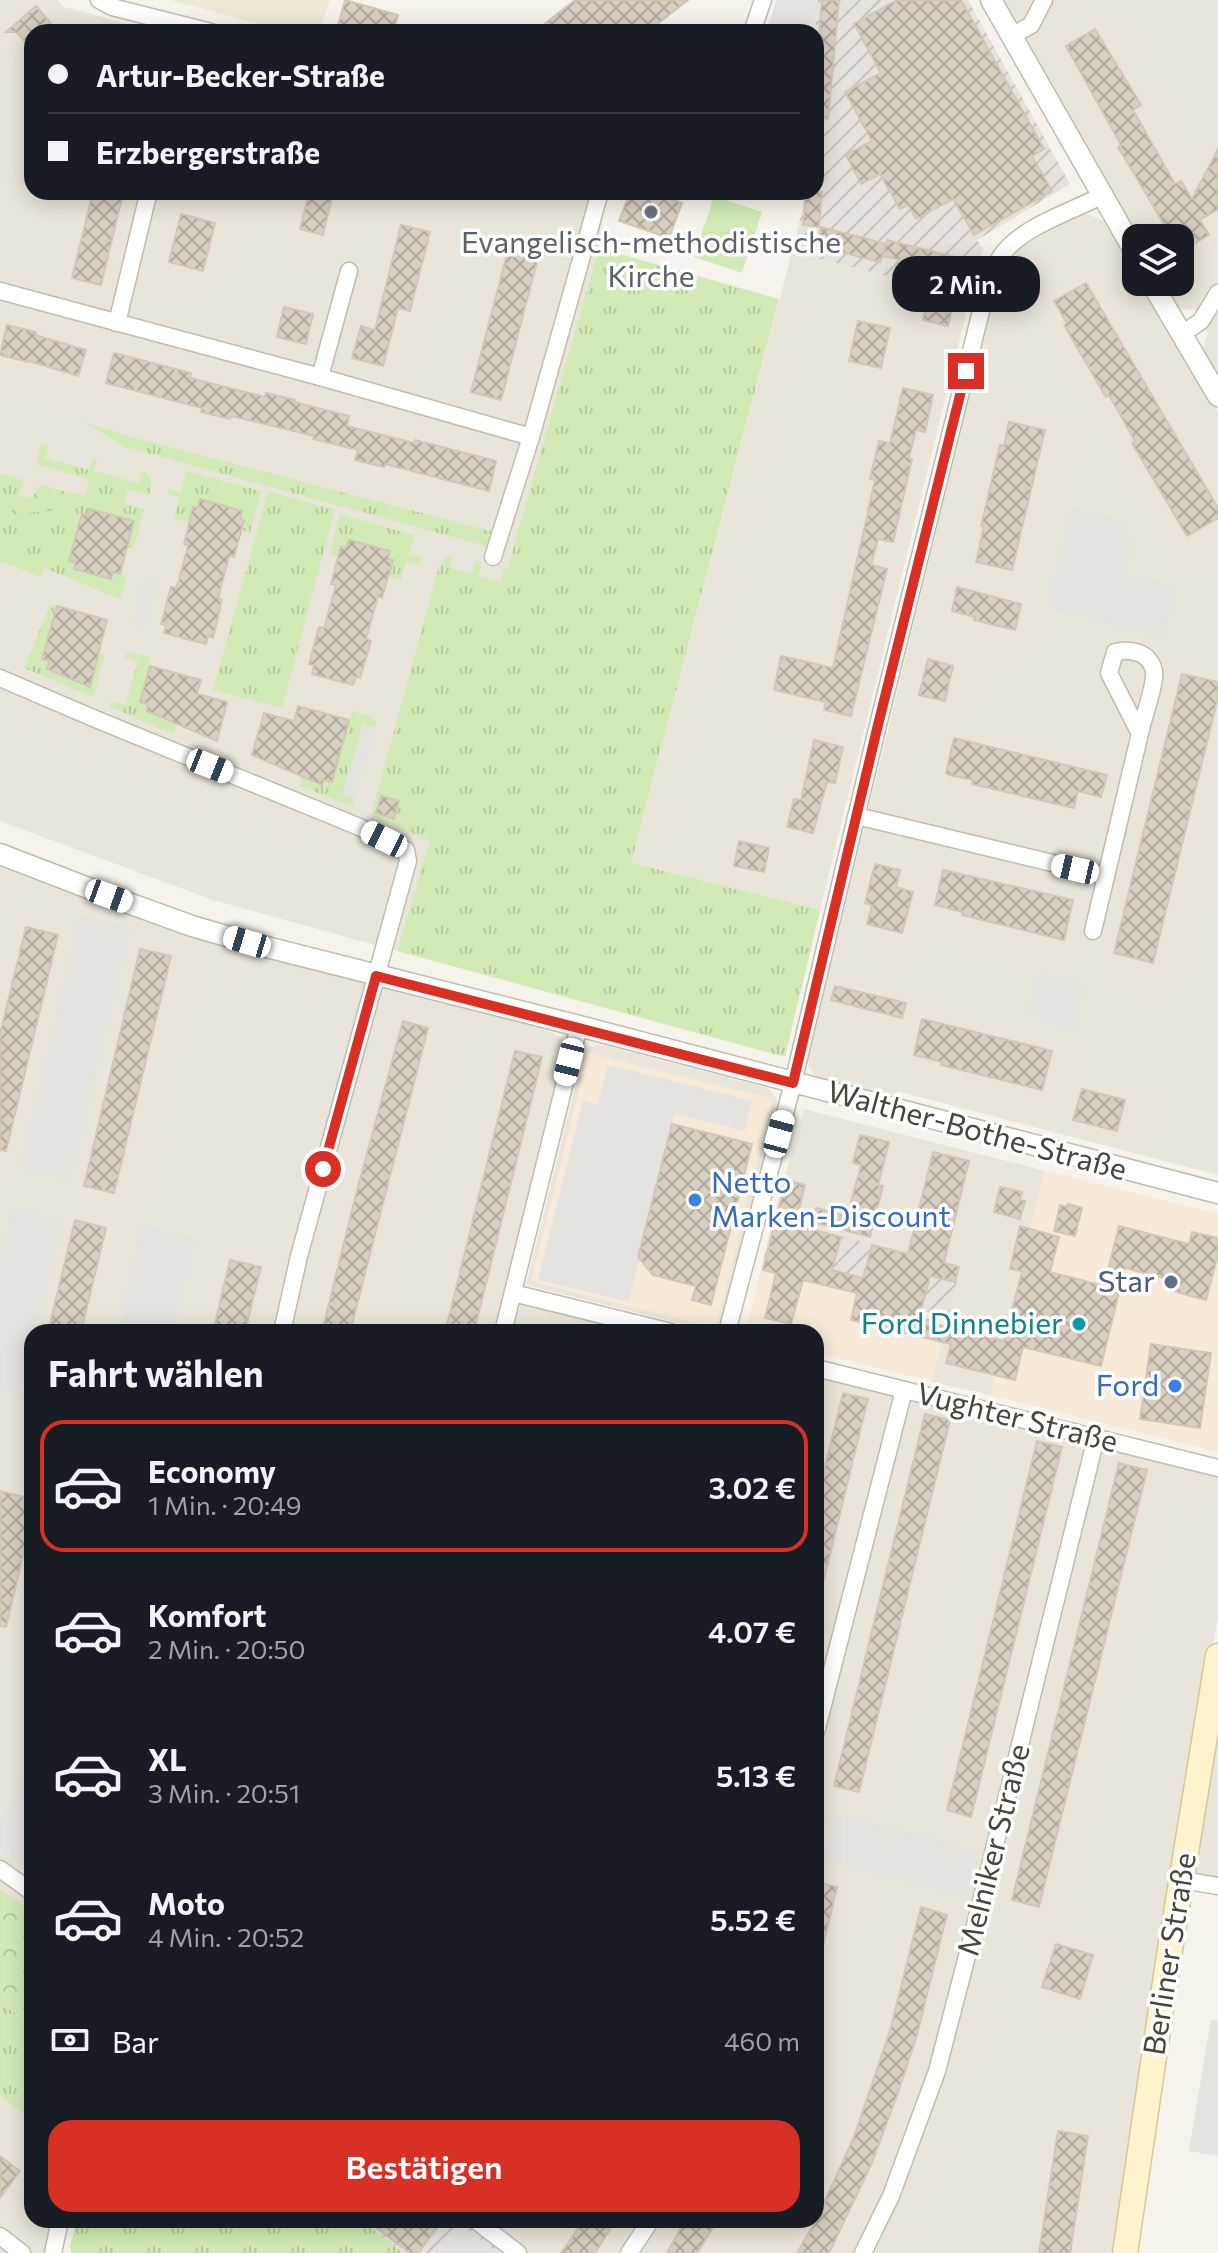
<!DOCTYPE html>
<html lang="de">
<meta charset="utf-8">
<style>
:root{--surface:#171b24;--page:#242831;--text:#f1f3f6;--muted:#9ea1a6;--line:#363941;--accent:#d93025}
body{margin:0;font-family:Commissioner,sans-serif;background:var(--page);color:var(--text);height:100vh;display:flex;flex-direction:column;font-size:30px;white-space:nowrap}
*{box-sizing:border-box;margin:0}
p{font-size:26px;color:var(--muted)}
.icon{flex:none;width:44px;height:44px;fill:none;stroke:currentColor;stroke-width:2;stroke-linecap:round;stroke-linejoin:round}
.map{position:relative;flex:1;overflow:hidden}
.drawer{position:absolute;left:24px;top:1324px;width:800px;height:904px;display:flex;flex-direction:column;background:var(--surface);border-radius:24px;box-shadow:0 4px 20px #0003}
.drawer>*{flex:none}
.guide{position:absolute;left:24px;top:24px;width:800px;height:176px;border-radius:24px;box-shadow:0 4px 20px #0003;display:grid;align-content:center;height:176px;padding:0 24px;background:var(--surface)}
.buttons{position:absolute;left:1122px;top:224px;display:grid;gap:16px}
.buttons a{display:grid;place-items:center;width:72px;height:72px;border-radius:16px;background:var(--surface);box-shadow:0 4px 20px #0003;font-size:40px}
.end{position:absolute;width:36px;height:36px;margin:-18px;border:10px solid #d93025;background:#fff;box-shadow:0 0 0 4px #fff}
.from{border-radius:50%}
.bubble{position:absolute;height:56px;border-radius:24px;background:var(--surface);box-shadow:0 4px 20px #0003;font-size:26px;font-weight:600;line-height:56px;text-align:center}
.car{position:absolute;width:24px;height:48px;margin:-24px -12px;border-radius:10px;box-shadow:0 0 6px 2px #0007;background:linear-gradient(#fff 24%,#345 0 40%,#fff 0 76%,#345 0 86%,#fff 0)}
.guide b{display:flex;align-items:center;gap:28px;height:76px;font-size:30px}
.guide b+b{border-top:2px solid var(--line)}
.guide i{width:20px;height:20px;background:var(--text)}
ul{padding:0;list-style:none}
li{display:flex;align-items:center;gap:24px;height:132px;margin:0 16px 12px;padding:0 8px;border:4px solid transparent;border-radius:24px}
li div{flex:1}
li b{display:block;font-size:30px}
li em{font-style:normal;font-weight:600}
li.current{border-color:var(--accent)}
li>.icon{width:72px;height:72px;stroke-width:1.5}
h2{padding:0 24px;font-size:36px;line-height:96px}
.pay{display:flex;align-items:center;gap:20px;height:88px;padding:0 24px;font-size:30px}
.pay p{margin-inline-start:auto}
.cta{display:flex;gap:16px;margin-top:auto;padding:16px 24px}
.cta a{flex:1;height:92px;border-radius:24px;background:var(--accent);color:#fff;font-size:32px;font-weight:600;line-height:92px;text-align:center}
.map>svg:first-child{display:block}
.residential{fill:#eae5da}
.commercial{fill:#f7ead8}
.industrial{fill:url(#industrial-furrows)}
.education{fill:#efe8d6}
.grass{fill:url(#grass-tufts)}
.forest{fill:url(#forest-crowns)}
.garden{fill:#d2eab5}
.parking{fill:#e5e3e0}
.building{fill:url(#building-cross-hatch);stroke:#d3c7b4;stroke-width:2}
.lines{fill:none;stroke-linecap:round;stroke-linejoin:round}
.minor-casing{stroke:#c2bbae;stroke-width:19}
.tertiary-casing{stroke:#c2bbae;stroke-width:23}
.secondary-casing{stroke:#d6c79b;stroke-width:27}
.minor{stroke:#fff;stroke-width:16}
.tertiary{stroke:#fff;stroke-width:20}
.secondary{stroke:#fff3cd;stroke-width:24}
.route{stroke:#d93025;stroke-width:10}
.worship-dot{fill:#6b7280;stroke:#fff;stroke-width:3}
.shop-dot{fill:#3f7fe0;stroke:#fff;stroke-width:3}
.service-dot{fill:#5c6f8a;stroke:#fff;stroke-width:3}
.culture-dot{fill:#0f9aa8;stroke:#fff;stroke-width:3}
.labels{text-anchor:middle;stroke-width:7;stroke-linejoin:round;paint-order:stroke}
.worship-label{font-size:30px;fill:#5b616d;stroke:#fff}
.street-label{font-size:30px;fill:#4b4439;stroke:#fff}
.shop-label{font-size:30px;fill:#366cbe;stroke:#fff;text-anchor:start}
.service-label{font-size:30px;fill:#4e5e75;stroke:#fff;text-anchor:end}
.culture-label{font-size:30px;fill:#0d838f;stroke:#fff;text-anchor:end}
</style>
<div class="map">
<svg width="1218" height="2253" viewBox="0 0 1218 2253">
<defs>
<pattern id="industrial-furrows" width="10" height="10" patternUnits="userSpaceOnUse" patternTransform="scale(2)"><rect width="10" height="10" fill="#e6e2dd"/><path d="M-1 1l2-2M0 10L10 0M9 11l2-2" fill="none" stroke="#c7c3be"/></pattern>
<pattern id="grass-tufts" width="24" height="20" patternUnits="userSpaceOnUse" patternTransform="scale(2)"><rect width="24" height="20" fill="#d2eab5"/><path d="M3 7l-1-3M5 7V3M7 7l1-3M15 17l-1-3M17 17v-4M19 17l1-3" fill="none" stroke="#b6ca9c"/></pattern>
<pattern id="forest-crowns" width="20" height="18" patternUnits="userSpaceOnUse" patternTransform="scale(2)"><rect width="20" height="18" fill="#d2eab5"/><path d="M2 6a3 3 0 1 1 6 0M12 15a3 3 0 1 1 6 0" fill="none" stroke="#b6ca9c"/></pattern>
<pattern id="building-cross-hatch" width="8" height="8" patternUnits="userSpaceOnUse" patternTransform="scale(2)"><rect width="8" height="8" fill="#d8cfc1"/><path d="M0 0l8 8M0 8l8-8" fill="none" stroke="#b1aa9e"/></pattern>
</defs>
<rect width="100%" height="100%" fill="#f6f3ec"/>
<g class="residential">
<path d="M0,0H58L64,7L158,32H32V192H606L599,248L423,867L397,951L213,900L0,821Z"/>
<path d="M1001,0H1218V378L1202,351L1208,333L1195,309L1187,310L1178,307L1163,282H1180V238H1138Z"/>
<path d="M1088,214L1105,222L1111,229L1136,274V282H1141L1218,413V1175L897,1091L894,1098L824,1081L815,1075L809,1066L807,1050L810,1045L827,980L996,286L1009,262L1022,246L1078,216Z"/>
<path d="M792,252L970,297L820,910L631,864Z"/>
<path d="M0,865L218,945L401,993L498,1016L553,1033L562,1039L565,1053L503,1297L641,1332H32V1988L0,1962Z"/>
<path d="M599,1044L768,1088L776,1098L778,1108L722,1332H714L526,1285L584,1052L591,1046Z"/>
<path d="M804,1109L1045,1171L990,1395L932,1382L960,1266L773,1219Z"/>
<path d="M816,1375L1218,1475V1614L1119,2253H526L482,2220H816Z"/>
<path d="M1218,1656V1887L1182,1880Z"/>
<path d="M0,2096L32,2120V2220H56L47,2253H0Z"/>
</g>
<g class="commercial">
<path d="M588,1053L773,1099L716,1328L531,1281Z"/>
<path d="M1045,1171L1218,1214V1452L990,1395Z"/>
<path d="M761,1270L948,1317L932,1382L816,1352V1332H745Z"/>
</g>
<g class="industrial">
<path d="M818,0H968L1070,184L977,240L983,248L970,297L792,252L803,208L804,192H816L815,32Z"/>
<path d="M773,1219L961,1266L948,1317L761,1270Z"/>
<path d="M361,2220H465L509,2253H404Z"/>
</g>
<path class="education" d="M170,0H330L319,32H290Z"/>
<g class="grass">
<path d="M599,248L779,299L631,863L820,910L785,1057L397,951L430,841L371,816L439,566L445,557L453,555L450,568L472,574L475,561L481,563L479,576L500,582L504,569L507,570Z"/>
<path d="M84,422L128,436L494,532L486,546L125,447Z"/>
<path d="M41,443L48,446L45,458L89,470L93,458L97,459L94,471L138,483L142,471C154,476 152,484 149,495L128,490L124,503L144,509L134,548L127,547L134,521L90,510L88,516L81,515L69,560L75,562L74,569L111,579L113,572L127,576L120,599L47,569V565L40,577L0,561V473L25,481L10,514L56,510L59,490L85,496L89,479L36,464Z"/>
<path d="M186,471L261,491L250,533L241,530L244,520L240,518L241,510L200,500L198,508L193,507L189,522L174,519L180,498L167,494L169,489L181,492Z"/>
<path d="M268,491L335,510L282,708L213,690Z"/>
<path d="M340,514L414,535L409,554L422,557L420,565L406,562L401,580L388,576L392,560L388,559L389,551L349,540L346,548L341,547L339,557L330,554Z"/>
<path d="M50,605L57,606L42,659L89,687L98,654L105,655L93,697L24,668Z"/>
<path d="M131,652L151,658L140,702L148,704L147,711L177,724L174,734L110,707L111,701L125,705L138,662L125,658L126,654Z"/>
<path d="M352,711L370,716L377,723L375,727L363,724L343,794L355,799L353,807L300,786L302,777L322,785L324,780L332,782Z"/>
<path d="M0,2002L22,2018L32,2023V2120L0,2096Z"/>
<path d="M78,2220H361L404,2253H71L70,2245Z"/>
</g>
<g class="forest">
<path d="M40,485L59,490L56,510L10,515L18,496C29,501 36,495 40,485Z"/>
<path d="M0,1888L32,1912V2023L22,2018L0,2002Z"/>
</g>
<path class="garden" d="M714,196L762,212L742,273L694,257Z"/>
<g class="parking">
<path d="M776,0H818L815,32H767Z"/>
<path d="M1073,509L1127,523L1124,536L1133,539L1125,574L1176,587L1162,637L1047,607Z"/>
<path d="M145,575L157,578L145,628L132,625Z"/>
<path d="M363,724L375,727L355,799L342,795Z"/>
<path d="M80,917L130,929L70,1180L20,1167Z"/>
<path d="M1039,972L1086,984L1074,1029L1042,1021L1043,1015L1029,1011Z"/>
<path d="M608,1065L752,1101L745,1131L674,1114L629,1302L538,1280L583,1101L598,1105Z"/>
<path d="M12,1209L63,1221L35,1332H32V1346L20,1395L0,1390V1260Z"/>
<path d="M141,1226L195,1240L173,1332H118Z"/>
<path d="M32,1743V1866L30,1870L0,1847V1821L17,1798Z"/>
<path d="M833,1814L975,1850L963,1895L822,1860Z"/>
<path d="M1211,2020L1218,2021V2156L1189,2151Z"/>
<path d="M458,2222L479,2238L499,2253H435Z"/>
</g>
<g class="building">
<path d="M345,0L398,15L393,32H347L337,29Z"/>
<path d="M575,0H688L647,32H534Z"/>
<path d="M822,0H839L828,119L816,118V73Z"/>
<path d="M897,0H961L1044,149L1032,156L1052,191L974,235L953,199L916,219L908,205L900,209L880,174L861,184L846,155L872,141L845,92L881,73L854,24Z"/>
<path d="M36,6L58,32H32V49L16,32H6Z"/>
<path d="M1095,29L1141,105L1133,110L1175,184L1181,181L1192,199L1218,149V209L1200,220L1209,235L1180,252V238H1172L1136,177L1118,147L1121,145L1066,46Z"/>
<path d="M93,192L122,198L101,285L72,278Z"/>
<path d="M630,192H654L682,203L669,238L619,221Z"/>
<path d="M806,192H822L819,227L803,225Z"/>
<path d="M309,193L332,198L323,235L300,229Z"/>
<path d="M181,214L215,223L203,271L169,262Z"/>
<path d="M401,225L430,232L410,311L398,308L383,366L352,358L361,326L375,330Z"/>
<path d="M821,227L886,244L880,262L817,246Z"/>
<path d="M887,240L966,260L962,275L960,274L948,326L923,320L935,268L883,256Z"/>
<path d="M508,250L538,258L501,400L471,392Z"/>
<path d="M1086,283L1218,508V518L1187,536L1132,443L1135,441L1109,395L1106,397L1064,325L1067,323L1054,301Z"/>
<path d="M284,307L313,314L306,344L277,337Z"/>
<path d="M858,321L890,328L881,368L849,361Z"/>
<path d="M7,325L36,332L35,335L86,350L78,376L29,361L28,362L0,355Z"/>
<path d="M114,353L191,373L190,378L265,397L266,393L295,400L294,402L349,416L347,426L414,443L415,440L496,461L489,491L385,464L384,467L355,460L358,450L313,439L314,436L231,416L230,419L201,412L202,408L106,383Z"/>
<path d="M903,388L933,395L925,432L916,430L909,458L912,459L893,542L878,539L871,565L887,569L851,716L824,710L826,702L774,690L781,656L833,668L875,480L870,479L879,441L890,443Z"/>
<path d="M1009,422L1045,430L1012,570L976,562L984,527L981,526L1000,445L1004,446Z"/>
<path d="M200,499L242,511L240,518L244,520L234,557L229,556L218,599L222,600L213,638L208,636L206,644L164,633L166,625L161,624L171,587L176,588L179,580L188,545L184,544L193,507L198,508Z"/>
<path d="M90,509L134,521L120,574L113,572L111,579L74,569L75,562L69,561L82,514L88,516Z"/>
<path d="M349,540L390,551L388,559L393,560L382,598L378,596L366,639L371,641L360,678L356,677L353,685L312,674L314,665L309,664L319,627L324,628L336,585L331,584L341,546L346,548Z"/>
<path d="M957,587L1021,604L1015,630L974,620L975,617L952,611Z"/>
<path d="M57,606L107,620L90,687L47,669L49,661L42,659Z"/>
<path d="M928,659L953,666L945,701L919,695Z"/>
<path d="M150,666L201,680L197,694L227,702L217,741L147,711L148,704L140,702Z"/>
<path d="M1182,674L1218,682V697L1153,963L1114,953Z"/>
<path d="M298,706L349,720L332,782L324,780L322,785L252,755L264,713L294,721Z"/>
<path d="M954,738L1107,775L1101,797L1078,791L1074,808L972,784L973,780L949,775L946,773Z"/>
<path d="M814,740L843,747L835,783L827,782L813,833L787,827L794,799L801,800Z"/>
<path d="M381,796L399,801L394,819L376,813Z"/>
<path d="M739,841L769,848L764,872L734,866Z"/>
<path d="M875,864L900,870L896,887L913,892L902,933L867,924L872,905L865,903Z"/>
<path d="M943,870L1073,900L1064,940L962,915L963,912L935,905Z"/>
<path d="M26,927L58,935L6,1151L0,1150V1034Z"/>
<path d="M140,949L171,956L114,1193L84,1186Z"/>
<path d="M835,986L906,1003L902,1018L831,1000Z"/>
<path d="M922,1019L1052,1051L1042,1090L941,1065L942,1062L914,1055Z"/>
<path d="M403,1021L428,1028L350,1332H322L356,1194Z"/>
<path d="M515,1051L542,1057L474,1332H445Z"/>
<path d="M1082,1089L1125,1100L1117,1131L1073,1120Z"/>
<path d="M672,1124L752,1144L711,1305L692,1300L696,1286L653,1275L638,1257Z"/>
<path d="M860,1135L889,1142L878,1185L883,1186L870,1237L813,1222L816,1208L847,1216L861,1165L853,1163Z"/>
<path d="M933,1152L969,1161L944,1263L959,1267L955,1282L930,1276L919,1318L932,1321L931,1323L1004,1341L1022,1271L1010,1269L1020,1226L1059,1237L1050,1272L1104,1286L1119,1226L1189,1244L1192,1232L1218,1238V1255L1206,1300L1176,1292L1179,1282L1125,1268L1101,1366L1023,1347L1015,1380L946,1363L951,1344L851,1320L857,1293L803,1280L791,1324L765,1318L776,1273L763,1270L786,1180L805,1185L795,1225L841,1237L832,1270L863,1278L872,1245L908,1254Z"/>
<path d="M1000,1187L1022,1192L1020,1200L1025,1201L1020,1219L994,1212Z"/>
<path d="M1068,1204L1082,1208L1075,1236L1054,1231L1060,1205L1067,1207Z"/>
<path d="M75,1220L106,1228L81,1332H48Z"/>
<path d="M230,1260L261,1267L245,1332H213Z"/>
<path d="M1151,1344L1211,1353L1200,1428L1140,1419Z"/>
<path d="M843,1393L868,1399L822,1587L816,1586V1503Z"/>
<path d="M925,1414L950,1420L859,1792L834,1786Z"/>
<path d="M1037,1441L1062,1447L971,1817L947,1810Z"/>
<path d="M1119,1463L1147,1470L1039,1907L1012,1900Z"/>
<path d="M0,1491L32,1499V1518L6,1627L0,1626Z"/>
<path d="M816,1882L837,1887L822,1950L816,1949Z"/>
<path d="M921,1907L947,1915L917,2035L899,2090L871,2165L829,2253H797L816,2220L854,2137L890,2031Z"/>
<path d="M1056,1944L1093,1955L1080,1999L1042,1987Z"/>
<path d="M1058,2131L1088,2136L1070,2253H1039Z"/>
<path d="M0,2156L20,2171L0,2198Z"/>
<path d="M366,2220H443L418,2253H410Z"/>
<path d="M584,2220H616L595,2253H561Z"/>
<path d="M685,2220H718L697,2253H667Z"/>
</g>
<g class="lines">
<defs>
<g id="minor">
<path d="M99,0L112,7L211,32"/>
<path d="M752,32L763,0"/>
<path d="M1012,36L1031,25L1044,0"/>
<path d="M0,291L320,377L531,437"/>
<path d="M117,323L148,195"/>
<path d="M1181,335L1201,321L1218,293"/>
<path d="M320,377L349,271"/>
<path d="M493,557L531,437L600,192"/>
<path d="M0,678L93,718L357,826L406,850L408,861L299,1256L282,1332"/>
<path d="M857,816L1106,876"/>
<path d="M1093,931C1109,862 1126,794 1142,725C1145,713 1156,682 1154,671C1149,651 1131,649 1115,652L1109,673L1140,734"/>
<path d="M513,1293L671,1332"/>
<path d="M503,1332L579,1026"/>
<path d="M727,1332L793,1083L877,729L981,311C988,293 992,267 1004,252C1026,225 1073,211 1103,195"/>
<path d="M816,1368L1218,1468"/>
<path d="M816,1732L904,1390"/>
<path d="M0,1869L32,1892"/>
<path d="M1182,1880L1218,1886"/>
<path d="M475,2220L518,2253"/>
<path d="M0,2236L22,2253"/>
<path d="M53,2253L60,2220"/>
<path d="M629,2253L651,2220"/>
<path d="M863,2253L891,2196L937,2071L978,1914L1096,1438"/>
</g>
<g id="tertiary">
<path d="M991,0L1136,254"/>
<path d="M1151,282L1218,396"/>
<path d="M0,854L109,896L192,926L247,942L579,1026L1218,1193"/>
</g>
<path id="secondary" d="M1125,2253L1168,1962L1218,1656"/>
</defs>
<use href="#minor" class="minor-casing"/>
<use href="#tertiary" class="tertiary-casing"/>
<use href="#secondary" class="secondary-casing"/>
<use href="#minor" class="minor"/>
<use href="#tertiary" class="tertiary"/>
<use href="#secondary" class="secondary"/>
</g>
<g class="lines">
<path class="route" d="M323,1169L376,976L793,1083L877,729L966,371"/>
</g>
<circle class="worship-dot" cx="651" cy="212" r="8"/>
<g class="shop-dot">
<circle cx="695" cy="1200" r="8"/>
<circle cx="1175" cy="1386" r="8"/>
</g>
<circle class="service-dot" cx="1171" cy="1282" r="8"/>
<circle class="culture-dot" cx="1079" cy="1324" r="8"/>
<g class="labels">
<g class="worship-label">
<text x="651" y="253">Evangelisch-methodistische<tspan x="651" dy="34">Kirche</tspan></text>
</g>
<g class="street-label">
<text transform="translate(977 1131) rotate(15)" y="10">Walther-Bothe-Straße</text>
<text transform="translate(1017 1418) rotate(14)" y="10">Vughter Straße</text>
<text transform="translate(994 1850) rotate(-76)" y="10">Melniker Straße</text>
<text transform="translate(1170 1954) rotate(-81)" y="10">Berliner Straße</text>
</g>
<g class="shop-label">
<text x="711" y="1193">Netto<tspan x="711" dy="34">Marken-Discount</tspan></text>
<text x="1159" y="1396" text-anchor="end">Ford</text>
</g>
<g class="service-label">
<text x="1155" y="1292">Star</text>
</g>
<g class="culture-label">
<text x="1063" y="1334">Ford Dinnebier</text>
</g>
</g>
</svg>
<div class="buttons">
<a><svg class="icon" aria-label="layers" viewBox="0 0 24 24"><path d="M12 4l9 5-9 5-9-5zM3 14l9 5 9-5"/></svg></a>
</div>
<i class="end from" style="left:323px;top:1169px"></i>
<i class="end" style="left:966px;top:371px"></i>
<div class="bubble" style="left:892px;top:256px;width:148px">2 Min.</div>
<i class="car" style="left:210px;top:766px;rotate:112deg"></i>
<i class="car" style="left:384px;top:839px;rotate:296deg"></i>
<i class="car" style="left:1075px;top:869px;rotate:283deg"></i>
<i class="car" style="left:109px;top:896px;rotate:110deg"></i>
<i class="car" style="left:247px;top:942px;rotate:287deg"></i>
<i class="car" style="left:569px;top:1062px;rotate:194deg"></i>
<i class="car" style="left:779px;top:1134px;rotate:15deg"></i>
<div class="guide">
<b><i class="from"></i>Artur-Becker-Straße</b>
<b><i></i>Erzbergerstraße</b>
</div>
<section class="drawer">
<h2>Fahrt wählen</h2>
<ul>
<li class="current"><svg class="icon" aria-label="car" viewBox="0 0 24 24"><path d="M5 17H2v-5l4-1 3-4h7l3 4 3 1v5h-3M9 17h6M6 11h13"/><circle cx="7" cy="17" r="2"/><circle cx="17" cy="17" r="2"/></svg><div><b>Economy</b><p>1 Min. · 20:49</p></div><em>3.02 €</em></li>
<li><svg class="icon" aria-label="car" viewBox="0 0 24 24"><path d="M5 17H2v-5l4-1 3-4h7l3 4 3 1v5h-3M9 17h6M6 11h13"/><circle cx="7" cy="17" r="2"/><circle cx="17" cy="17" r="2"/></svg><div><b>Komfort</b><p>2 Min. · 20:50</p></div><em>4.07 €</em></li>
<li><svg class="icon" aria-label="car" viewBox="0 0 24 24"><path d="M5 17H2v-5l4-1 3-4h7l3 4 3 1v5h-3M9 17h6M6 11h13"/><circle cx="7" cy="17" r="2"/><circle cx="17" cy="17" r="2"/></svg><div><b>XL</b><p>3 Min. · 20:51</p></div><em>5.13 €</em></li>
<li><svg class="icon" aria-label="car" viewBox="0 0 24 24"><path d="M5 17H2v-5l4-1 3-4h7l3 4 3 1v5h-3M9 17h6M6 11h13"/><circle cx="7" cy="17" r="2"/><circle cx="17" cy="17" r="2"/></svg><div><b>Moto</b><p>4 Min. · 20:52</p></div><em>5.52 €</em></li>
</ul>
<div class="pay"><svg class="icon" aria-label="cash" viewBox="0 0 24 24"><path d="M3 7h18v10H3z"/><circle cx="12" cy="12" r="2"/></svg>Bar<p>460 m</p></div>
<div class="cta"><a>Bestätigen</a></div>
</section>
</div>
